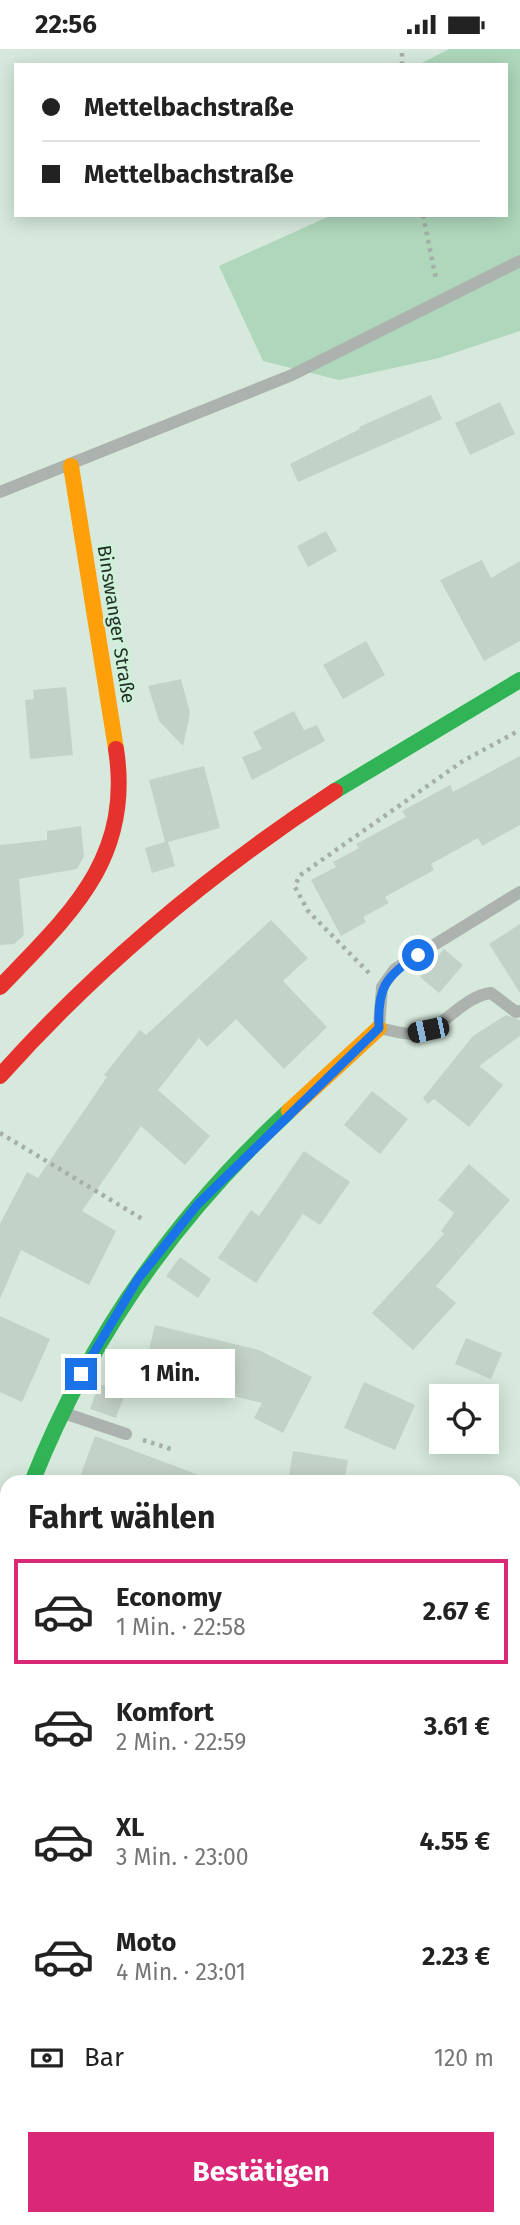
<!DOCTYPE html>
<html lang="de">
<meta charset="utf-8">
<style>
:root{--surface:#fff;--page:#f2f2f2;--text:#222;--muted:#767676;--line:#e0e0e0;--accent:#db2777}
body{margin:0;font-family:"Fira Sans",sans-serif;background:var(--page);color:var(--text);height:100vh;display:flex;flex-direction:column;font-size:26px;white-space:nowrap}
*{box-sizing:border-box;margin:0}
p{font-size:23px;color:var(--muted)}
.icon{flex:none;width:38px;height:38px;fill:none;stroke:currentColor;stroke-width:2;stroke-linecap:round;stroke-linejoin:round}
.map{position:relative;flex:1;overflow:hidden}
.sheet{position:absolute;left:0px;top:1426px;width:522px;height:751px;display:flex;flex-direction:column;background:var(--surface);border-radius:21px 21px 0 0;box-shadow:0 4px 18px #0003}
.sheet>*{flex:none}
.hud{position:absolute;left:14px;top:14px;width:494px;height:154px;border-radius:0px;box-shadow:0 4px 18px #0003;display:grid;align-content:center;height:154px;padding:0 28px;background:var(--surface)}
.tools{position:absolute;left:429px;top:1335px;display:grid;gap:14px}
.tools a{display:grid;place-items:center;width:70px;height:70px;border-radius:0px;background:var(--surface);box-shadow:0 4px 18px #0003;font-size:35px}
.end{position:absolute;width:32px;height:32px;margin:-16px;border:9px solid #1a73e8;background:#fff;box-shadow:0 0 0 4px #fff}
.from{border-radius:50%}
.bubble{position:absolute;height:49px;border-radius:0px;background:var(--surface);box-shadow:0 4px 18px #0003;font-size:23px;font-weight:700;line-height:49px;text-align:center}
.car{position:absolute;width:21px;height:42px;margin:-21px -10px;border-radius:9px;box-shadow:0 0 5px 2px #0007;background:linear-gradient(#222 24%,#8ab4d8 0 40%,#222 0 76%,#8ab4d8 0 86%,#222 0)}
.hud b{display:flex;align-items:center;gap:24px;height:66px;font-size:26px}
.hud b+b{border-top:2px solid var(--line)}
.hud i{width:18px;height:18px;background:var(--text)}
ul{padding:0;list-style:none}
li{display:flex;align-items:center;gap:21px;height:105px;margin:0 14px 10px;padding:0 14px;border:4px solid transparent;border-radius:0px}
li div{flex:1}
li b{display:block;font-size:26px}
li em{font-style:normal;font-weight:700}
li.current{border-color:var(--accent)}
li>.icon{width:63px;height:63px;stroke-width:1.5}
h2{padding:0 28px;font-size:32px;line-height:84px}
.pay{display:flex;align-items:center;gap:18px;height:77px;padding:0 28px;font-size:26px}
.pay p{margin-inline-start:auto}
.button{display:flex;gap:14px;margin-top:auto;padding:14px 28px}
.button a{flex:1;height:80px;border-radius:0px;background:var(--accent);color:#fff;font-size:28px;font-weight:700;line-height:80px;text-align:center}
.status{display:flex;justify-content:space-between;align-items:center;height:49px;padding:0 35px;background:var(--surface);direction:ltr}
.status svg{height:19px;fill:currentColor}
.map>svg:first-child{display:block}
.grass{fill:url(#grass-dots)}
.green{fill:#aed7bb}
.building{fill:#c3d2c7}
.lines{fill:none;stroke-linecap:round;stroke-linejoin:round}
.path{stroke:#a5aea7;stroke-width:4.5;stroke-dasharray:3.5 5;stroke-linecap:butt}
.lane{stroke:#acb2ad;stroke-width:12}
.street{stroke:#acb2ad;stroke-width:24}
.fast{stroke:#30b455;stroke-width:16}
.slow{stroke:#ff9f0a;stroke-width:16}
.jam{stroke:#e5322d;stroke-width:16}
.route{stroke:#1a73e8;stroke-width:9}
.labels{text-anchor:middle;stroke-width:5;stroke-linejoin:round;paint-order:stroke}
.street-label{font-size:19px;fill:#222f26;stroke:#cef1d9}
</style>
<div class="status"><b>22:56</b><svg viewBox="0 0 49 12"><path d="M0 12V9h3v3zM5 12V6h3v6zM10 12V3h3v9zM15 12V0h3v12zM26 1h20v11H26zM47 4h2v5h-2z"/></svg></div>
<div class="map">
<svg width="520" height="2176" viewBox="0 0 520 2176">
<defs>
<pattern id="grass-dots" width="8" height="8" patternUnits="userSpaceOnUse" patternTransform="scale(1.75)"><rect width="8" height="8" fill="#aed7bb"/><path d="M2 2h.1M6 6h.1" fill="none" stroke="#95b9a1" stroke-width="1.8" stroke-linecap="round"/></pattern>
</defs>
<rect width="100%" height="100%" fill="#d6e9dc"/>
<path class="grass" d="M520,1524V1662L515,1661L514,1580Z"/>
<path class="green" d="M449,0H520V282L439,309L339,331L263,312L219,217L332,166H506V16H418Z"/>
<g class="building">
<path d="M431,346L442,370L298,433L290,415L360,380L359,378Z"/>
<path d="M500,353L515,385L470,406L455,374Z"/>
<path d="M326,482L337,502L308,518L297,497Z"/>
<path d="M482,511L491,529L520,512V592L484,612L440,531Z"/>
<path d="M366,592L385,626L343,650L323,616Z"/>
<path d="M181,630L190,664L183,697L159,672L148,637Z"/>
<path d="M66,638L73,706L30,710L25,651L34,650L33,641Z"/>
<path d="M294,662L304,681L317,676L325,692L252,731L242,708L262,700L253,683Z"/>
<path d="M520,707V776L482,797L478,789L431,815L434,821L385,848L389,854L363,868L366,873L341,887L311,831L336,818L333,813L359,799L356,795L406,768L402,762L450,736L453,743Z"/>
<path d="M204,717L220,779L168,793L175,817L152,824L145,799L165,793L149,731Z"/>
<path d="M81,777L84,807L77,820L19,830L24,886L14,895L0,896V796L47,791V782Z"/>
<path d="M271,871L308,909L283,932L327,978L284,1020L236,970L207,998L199,989L158,1041L210,1087L185,1116L141,1077L82,1162L116,1182L89,1236L21,1201L0,1250V1175L27,1123L38,1129L107,1028L104,1026L140,981L146,986Z"/>
<path d="M520,875V944L489,895Z"/>
<path d="M444,900L463,916L439,944L420,928Z"/>
<path d="M506,966L520,971V987L479,1017L503,1036L469,1078L434,1050L428,1055L423,1049L473,987Z"/>
<path d="M372,1042L408,1070L380,1105L344,1076Z"/>
<path d="M304,1102L350,1133L320,1176L303,1165L256,1234L218,1209L251,1161L259,1167Z"/>
<path d="M469,1115L510,1151L436,1237L456,1254L413,1301L372,1264L444,1185L441,1182L454,1164L438,1151Z"/>
<path d="M180,1208L211,1230L198,1249L166,1227Z"/>
<path d="M0,1267L50,1290L22,1353L0,1343Z"/>
<path d="M155,1276L259,1301L312,1328L283,1384L254,1369L262,1354L143,1325Z"/>
<path d="M466,1289L502,1304L491,1330L455,1315Z"/>
<path d="M364,1333L415,1356L395,1401L344,1379Z"/>
<path d="M99,1335L125,1344L116,1369L90,1360Z"/>
<path d="M95,1387L212,1431L211,1433H78Z"/>
<path d="M293,1402L348,1411L344,1433H288Z"/>
</g>
<g class="lines">
<g class="path">
<path d="M402,16V0"/>
<path d="M423,166L436,230"/>
<path d="M369,924L308,862L295,838L299,827L463,712L520,681"/>
<path d="M0,1084L144,1171"/>
<path d="M143,1391L174,1401"/>
<path d="M514,1675L520,1676"/>
<path d="M162,2176L163,2170"/>
</g>
<g class="lane">
<path d="M0,443L292,326L520,212"/>
<path d="M520,843L395,920L382,938L379,979C389,981 402,985 412,985C442,984 460,948 491,944L516,963L520,962"/>
<path d="M64,1364L126,1385"/>
</g>
<g class="street">
<path d="M0,1571L7,1525"/>
<path d="M0,1691L7,1690"/>
</g>
<g class="fast">
<path d="M335,742L520,631"/>
<path d="M32,1433C89,1289 176,1166 289,1062"/>
</g>
<g class="slow">
<path d="M71,417L116,700"/>
<path d="M289,1062L379,979"/>
</g>
<g class="jam">
<path d="M0,938C70,865 133,810 116,700"/>
<path d="M0,1027C99,916 211,823 335,742"/>
</g>
</g>
<g class="lines">
<path class="route" d="M81,1325L138,1230L198,1155L379,979C377,940 385,927 418,906"/>
</g>
<g class="labels">
<g class="street-label">
<text transform="translate(117 575) rotate(81)" y="7">Binswanger Straße</text>
</g>
</g>
</svg>
<div class="tools">
<a><svg class="icon" aria-label="locate" viewBox="0 0 24 24"><circle cx="12" cy="12" r="6"/><path d="M12 2v4M12 18v4M2 12h4M18 12h4"/></svg></a>
</div>
<i class="end from" style="left:418px;top:906px"></i>
<i class="end" style="left:81px;top:1325px"></i>
<div class="bubble" style="left:105px;top:1300px;width:130px">1 Min.</div>
<i class="car" style="left:428px;top:981px;rotate:258deg"></i>
<div class="hud">
<b><i class="from"></i>Mettelbachstraße</b>
<b><i></i>Mettelbachstraße</b>
</div>
<section class="sheet">
<h2>Fahrt wählen</h2>
<ul>
<li class="current"><svg class="icon" aria-label="car" viewBox="0 0 24 24"><path d="M5 17H2v-5l4-1 3-4h7l3 4 3 1v5h-3M9 17h6M6 11h13"/><circle cx="7" cy="17" r="2"/><circle cx="17" cy="17" r="2"/></svg><div><b>Economy</b><p>1 Min. · 22:58</p></div><em>2.67 €</em></li>
<li><svg class="icon" aria-label="car" viewBox="0 0 24 24"><path d="M5 17H2v-5l4-1 3-4h7l3 4 3 1v5h-3M9 17h6M6 11h13"/><circle cx="7" cy="17" r="2"/><circle cx="17" cy="17" r="2"/></svg><div><b>Komfort</b><p>2 Min. · 22:59</p></div><em>3.61 €</em></li>
<li><svg class="icon" aria-label="car" viewBox="0 0 24 24"><path d="M5 17H2v-5l4-1 3-4h7l3 4 3 1v5h-3M9 17h6M6 11h13"/><circle cx="7" cy="17" r="2"/><circle cx="17" cy="17" r="2"/></svg><div><b>XL</b><p>3 Min. · 23:00</p></div><em>4.55 €</em></li>
<li><svg class="icon" aria-label="car" viewBox="0 0 24 24"><path d="M5 17H2v-5l4-1 3-4h7l3 4 3 1v5h-3M9 17h6M6 11h13"/><circle cx="7" cy="17" r="2"/><circle cx="17" cy="17" r="2"/></svg><div><b>Moto</b><p>4 Min. · 23:01</p></div><em>2.23 €</em></li>
</ul>
<div class="pay"><svg class="icon" aria-label="cash" viewBox="0 0 24 24"><path d="M3 7h18v10H3z"/><circle cx="12" cy="12" r="2"/></svg>Bar<p>120 m</p></div>
<div class="button"><a>Bestätigen</a></div>
</section>
</div>
